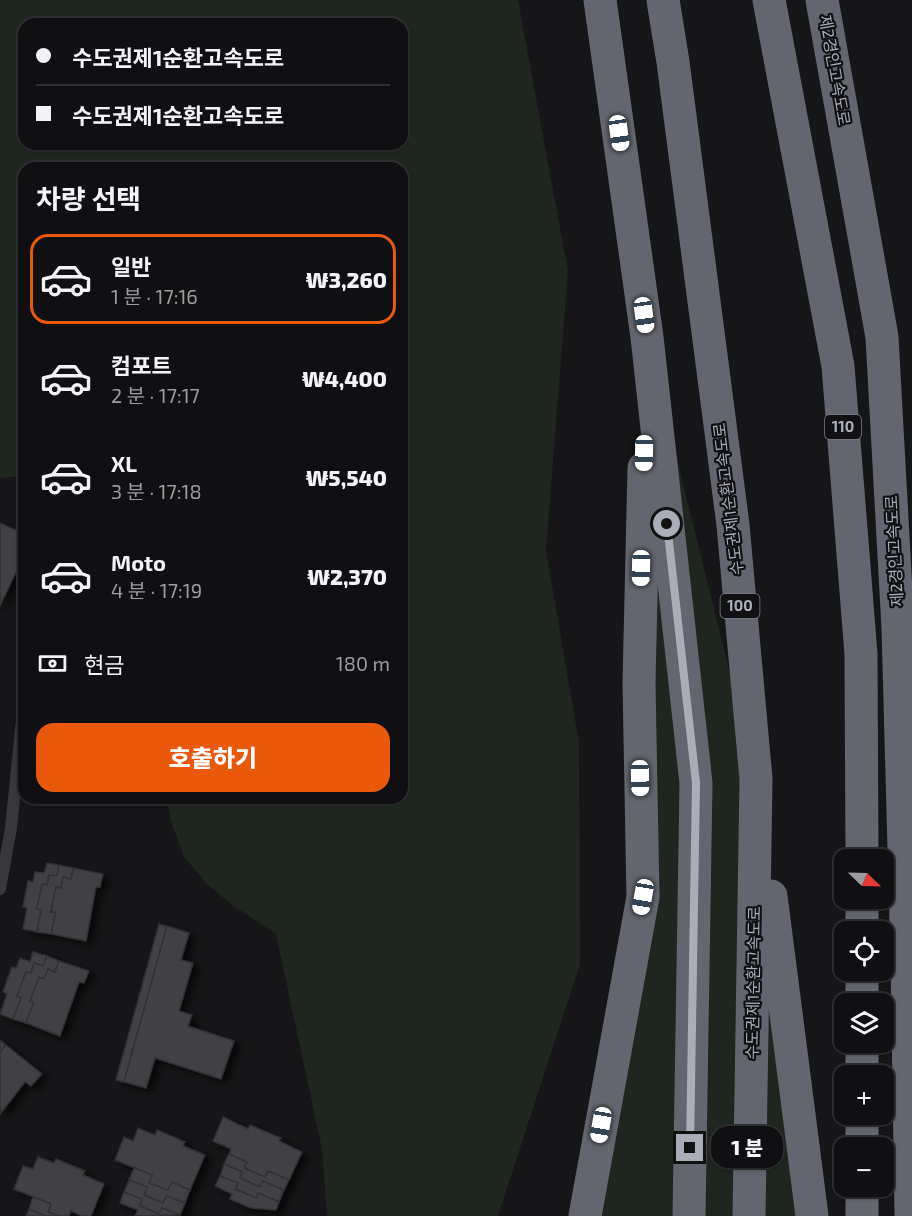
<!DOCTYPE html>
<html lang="ko">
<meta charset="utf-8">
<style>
:root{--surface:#101012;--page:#1e1e20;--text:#f1f3f6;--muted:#9c9d9f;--line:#303032;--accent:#ea580c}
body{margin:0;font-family:"Exo 2","Noto Sans KR",sans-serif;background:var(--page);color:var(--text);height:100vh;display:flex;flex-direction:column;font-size:22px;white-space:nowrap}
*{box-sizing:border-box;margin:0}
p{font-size:20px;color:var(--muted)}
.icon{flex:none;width:33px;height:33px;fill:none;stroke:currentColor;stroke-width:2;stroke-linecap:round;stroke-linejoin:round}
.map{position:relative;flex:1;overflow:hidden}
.drawer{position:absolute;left:18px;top:162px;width:390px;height:642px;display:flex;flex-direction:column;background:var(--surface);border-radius:18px;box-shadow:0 2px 4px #0004,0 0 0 2px var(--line)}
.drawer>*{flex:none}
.top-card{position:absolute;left:18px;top:18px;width:390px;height:132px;border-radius:18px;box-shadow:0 2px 4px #0004,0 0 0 2px var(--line);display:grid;align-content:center;height:132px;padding:0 18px;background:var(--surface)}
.needle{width:39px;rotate:113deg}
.controls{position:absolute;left:834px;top:849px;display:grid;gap:12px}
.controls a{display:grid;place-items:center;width:60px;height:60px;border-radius:12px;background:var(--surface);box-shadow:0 2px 4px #0004,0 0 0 2px var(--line);font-size:30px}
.end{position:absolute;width:27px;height:27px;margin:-14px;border:8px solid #a8adb8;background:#111;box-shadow:0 0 0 3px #111}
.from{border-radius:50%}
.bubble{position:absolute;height:42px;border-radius:18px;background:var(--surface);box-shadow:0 2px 4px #0004,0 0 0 2px var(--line);font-size:20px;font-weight:800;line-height:42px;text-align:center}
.car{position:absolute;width:18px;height:36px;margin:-18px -9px;border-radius:8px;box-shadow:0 0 4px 2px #0007;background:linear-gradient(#fff 24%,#345 0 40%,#fff 0 76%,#345 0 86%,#fff 0)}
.top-card b{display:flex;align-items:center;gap:21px;height:57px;font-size:22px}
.top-card b+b{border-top:2px solid var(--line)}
.top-card i{width:15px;height:15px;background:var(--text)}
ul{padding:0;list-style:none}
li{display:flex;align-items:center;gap:18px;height:90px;margin:0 12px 9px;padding:0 6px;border:3px solid transparent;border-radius:18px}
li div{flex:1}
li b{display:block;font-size:22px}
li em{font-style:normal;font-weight:800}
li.selected{border-color:var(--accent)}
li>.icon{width:54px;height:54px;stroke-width:1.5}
h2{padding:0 18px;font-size:27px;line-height:72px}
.pay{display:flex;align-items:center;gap:15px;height:66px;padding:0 18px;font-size:22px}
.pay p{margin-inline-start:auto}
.button{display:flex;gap:12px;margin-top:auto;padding:12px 18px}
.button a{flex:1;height:69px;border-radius:18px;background:var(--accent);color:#fff;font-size:24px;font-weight:800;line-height:69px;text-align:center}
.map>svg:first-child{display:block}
.green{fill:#1e261f;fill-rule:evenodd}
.building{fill:#404145;stroke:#303034;stroke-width:1.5;filter:url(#shadow)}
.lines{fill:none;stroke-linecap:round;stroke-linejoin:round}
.lane{stroke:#37383d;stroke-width:12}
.highway{stroke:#63666e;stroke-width:33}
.route{stroke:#a8adb8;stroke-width:8}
.labels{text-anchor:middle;stroke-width:4.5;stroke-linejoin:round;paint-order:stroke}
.shield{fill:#111113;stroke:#7b7e86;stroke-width:1.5}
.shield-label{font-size:15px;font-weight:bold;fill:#a8adb8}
.street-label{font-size:16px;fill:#a8adb8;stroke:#111113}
</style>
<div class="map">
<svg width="912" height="1216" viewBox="0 0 912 1216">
<defs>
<filter id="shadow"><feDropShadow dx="6" dy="4" stdDeviation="3" flood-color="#0009"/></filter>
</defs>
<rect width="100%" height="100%" fill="#161618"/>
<g class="green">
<path d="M0,0H518L568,271L546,550L579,743L580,964L498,1216H327L322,1149L276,934L232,905L208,885L184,857L171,821L167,798H402V168H24V476L0,478ZM24,24H402V144H24Z"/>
<path d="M647,337L756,779L816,1216H585L643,897Z"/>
</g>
<g class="building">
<path d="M0,523L24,534V555L0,606Z"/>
<path d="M47,863L59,865L57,876L49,875L47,885L42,884L37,909L41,910L37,932L23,929L27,908L23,907L28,881L33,882L35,872L44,873Z"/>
<path d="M59,865L73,868L71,879L63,877L61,888L56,887L51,912H56L51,934L37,932L41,910L37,909L42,884L47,885L49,875L57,876Z"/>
<path d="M73,868L103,874L100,887H96L86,941L51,934L56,912H51L56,887L61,888L63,877L71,879Z"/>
<path d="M159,924L167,926L124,1082L116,1080Z"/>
<path d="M167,926L189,933L181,960L193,963L179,1011L192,1015L188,1026L234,1041L221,1079L155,1058L146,1088L124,1082Z"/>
<path d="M33,952L47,956L43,966L34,963L31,973L26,972L17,996L21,998L13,1019L0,1014L7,994L3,992L12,967L16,968L20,958L30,962Z"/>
<path d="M47,956L59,961L55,972L48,969L44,979L39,977L30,1001L34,1002L26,1023L13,1019L21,998L17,996L26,972L31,973L34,963L43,966Z"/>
<path d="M59,961L89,971L84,983L79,982L60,1036L26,1023L34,1002L30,1001L39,977L44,979L48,969L55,972Z"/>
<path d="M0,1040L6,1045L0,1052Z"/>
<path d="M6,1045L42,1074L31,1086L25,1082L0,1114V1052Z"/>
<path d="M223,1117L248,1129L250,1125L281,1138L279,1141L302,1152L289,1180L268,1171L265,1177L244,1168L247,1162L229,1154L231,1149L213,1141Z"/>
<path d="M138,1128L155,1135L157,1130L185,1142L183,1146L205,1155L190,1190L172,1182L168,1190L149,1183L152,1175L115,1160L124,1137L133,1141Z"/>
<path d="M229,1154L247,1162L244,1168L265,1177L268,1171L289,1180L284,1190L263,1181L260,1187L240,1178L242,1172L224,1164Z"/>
<path d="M38,1157L54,1163L56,1159L85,1171L83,1175L104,1184L91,1216H82L71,1211L69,1216H59L48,1212L51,1204L14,1189L23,1166L33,1169Z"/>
<path d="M224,1164L242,1172L240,1178L260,1187L263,1181L284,1190L279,1202L258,1193L256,1198L235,1189L238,1183L220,1176Z"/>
<path d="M134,1168L152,1175L149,1183L168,1190L172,1182L190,1190L185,1203L167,1196L163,1203L144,1195L147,1187L129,1180Z"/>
<path d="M220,1176L238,1183L235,1189L256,1198L258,1193L279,1202L276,1210L251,1208L230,1199L232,1194L215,1186Z"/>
<path d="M129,1180L147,1187L144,1195L163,1203L167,1196L185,1203L180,1215L162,1208L159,1214L140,1206L142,1199L124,1192Z"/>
<path d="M124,1192L142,1199L140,1206L159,1214L162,1208L180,1215L135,1216L138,1210L120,1203Z"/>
<path d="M33,1197L51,1204L48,1212L59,1216H46L29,1209Z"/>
<path d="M29,1209L46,1216H26Z"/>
</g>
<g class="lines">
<path class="lane" d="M0,889L11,828L24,701"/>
<g class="highway">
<path d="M600,0L647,337L696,783L689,1216"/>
<path d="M663,0L673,62L733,525L756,779L749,1216"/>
<path d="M769,0L838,366L861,654L862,860"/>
<path d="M822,0L882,337L898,628L907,959L911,1216"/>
<path d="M771,896L812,1216"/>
<path d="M862,898V932"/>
<path d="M862,970V1004"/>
<path d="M862,1042V1076"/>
<path d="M862,1114V1148"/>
<path d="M585,1216L643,897L639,683L644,468"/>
<path d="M862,1216V1186"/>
</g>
</g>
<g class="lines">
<path class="route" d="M667,524L696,783L690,1148"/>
</g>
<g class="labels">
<g class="shield">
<rect x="825" y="415" width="36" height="24" rx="4.5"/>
<rect x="720.5" y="594" width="39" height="24" rx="4.5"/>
</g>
<g class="shield-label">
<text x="843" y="432">110</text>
<text x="740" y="611">100</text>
</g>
<g class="street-label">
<text transform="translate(835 70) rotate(80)" y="6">제2경인고속도로</text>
<text transform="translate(728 499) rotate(-97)" y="6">수도권제1순환고속도로</text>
<text transform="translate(894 551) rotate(-93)" y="6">제2경인고속도로</text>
<text transform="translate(753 983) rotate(-89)" y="6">수도권제1순환고속도로</text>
</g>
</g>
</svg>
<div class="controls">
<a><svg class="needle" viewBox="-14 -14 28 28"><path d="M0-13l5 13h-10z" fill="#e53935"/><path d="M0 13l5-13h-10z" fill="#9c9d9f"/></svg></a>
<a><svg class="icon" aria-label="locate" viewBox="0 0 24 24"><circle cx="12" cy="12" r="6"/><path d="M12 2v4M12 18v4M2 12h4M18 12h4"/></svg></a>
<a><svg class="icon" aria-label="layers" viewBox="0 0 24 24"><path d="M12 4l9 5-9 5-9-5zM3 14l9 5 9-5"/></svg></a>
<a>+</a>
<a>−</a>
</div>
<i class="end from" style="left:667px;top:524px"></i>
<i class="end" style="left:690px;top:1148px"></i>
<div class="bubble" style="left:711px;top:1126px;width:72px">1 분</div>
<i class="car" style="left:619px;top:133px;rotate:172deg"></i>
<i class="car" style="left:644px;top:315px;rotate:172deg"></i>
<i class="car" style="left:644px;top:453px;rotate:181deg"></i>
<i class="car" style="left:641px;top:568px;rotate:181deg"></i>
<i class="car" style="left:640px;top:778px;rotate:179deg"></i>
<i class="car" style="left:643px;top:897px;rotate:190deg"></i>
<i class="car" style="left:601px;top:1125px;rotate:190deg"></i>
<div class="top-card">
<b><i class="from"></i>수도권제1순환고속도로</b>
<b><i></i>수도권제1순환고속도로</b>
</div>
<section class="drawer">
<h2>차량 선택</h2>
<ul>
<li class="selected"><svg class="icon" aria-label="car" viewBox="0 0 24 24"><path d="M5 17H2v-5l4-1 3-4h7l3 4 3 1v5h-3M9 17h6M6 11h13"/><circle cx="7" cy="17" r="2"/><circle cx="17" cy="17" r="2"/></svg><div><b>일반</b><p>1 분 · 17:16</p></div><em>₩3,260</em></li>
<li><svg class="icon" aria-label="car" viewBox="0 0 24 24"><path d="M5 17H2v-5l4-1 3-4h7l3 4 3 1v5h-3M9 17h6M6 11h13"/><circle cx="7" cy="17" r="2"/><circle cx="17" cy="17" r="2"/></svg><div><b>컴포트</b><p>2 분 · 17:17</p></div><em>₩4,400</em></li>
<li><svg class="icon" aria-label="car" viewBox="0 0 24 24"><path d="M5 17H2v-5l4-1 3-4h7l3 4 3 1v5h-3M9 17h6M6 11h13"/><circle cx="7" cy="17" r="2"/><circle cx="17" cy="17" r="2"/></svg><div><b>XL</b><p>3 분 · 17:18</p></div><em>₩5,540</em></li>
<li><svg class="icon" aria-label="car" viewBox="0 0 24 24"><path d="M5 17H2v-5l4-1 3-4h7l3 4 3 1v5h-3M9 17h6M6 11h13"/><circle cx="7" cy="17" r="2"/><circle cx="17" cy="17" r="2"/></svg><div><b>Moto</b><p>4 분 · 17:19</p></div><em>₩2,370</em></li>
</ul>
<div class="pay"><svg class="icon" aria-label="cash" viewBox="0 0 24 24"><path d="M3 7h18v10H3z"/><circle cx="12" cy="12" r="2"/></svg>현금<p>180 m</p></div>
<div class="button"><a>호출하기</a></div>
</section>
</div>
